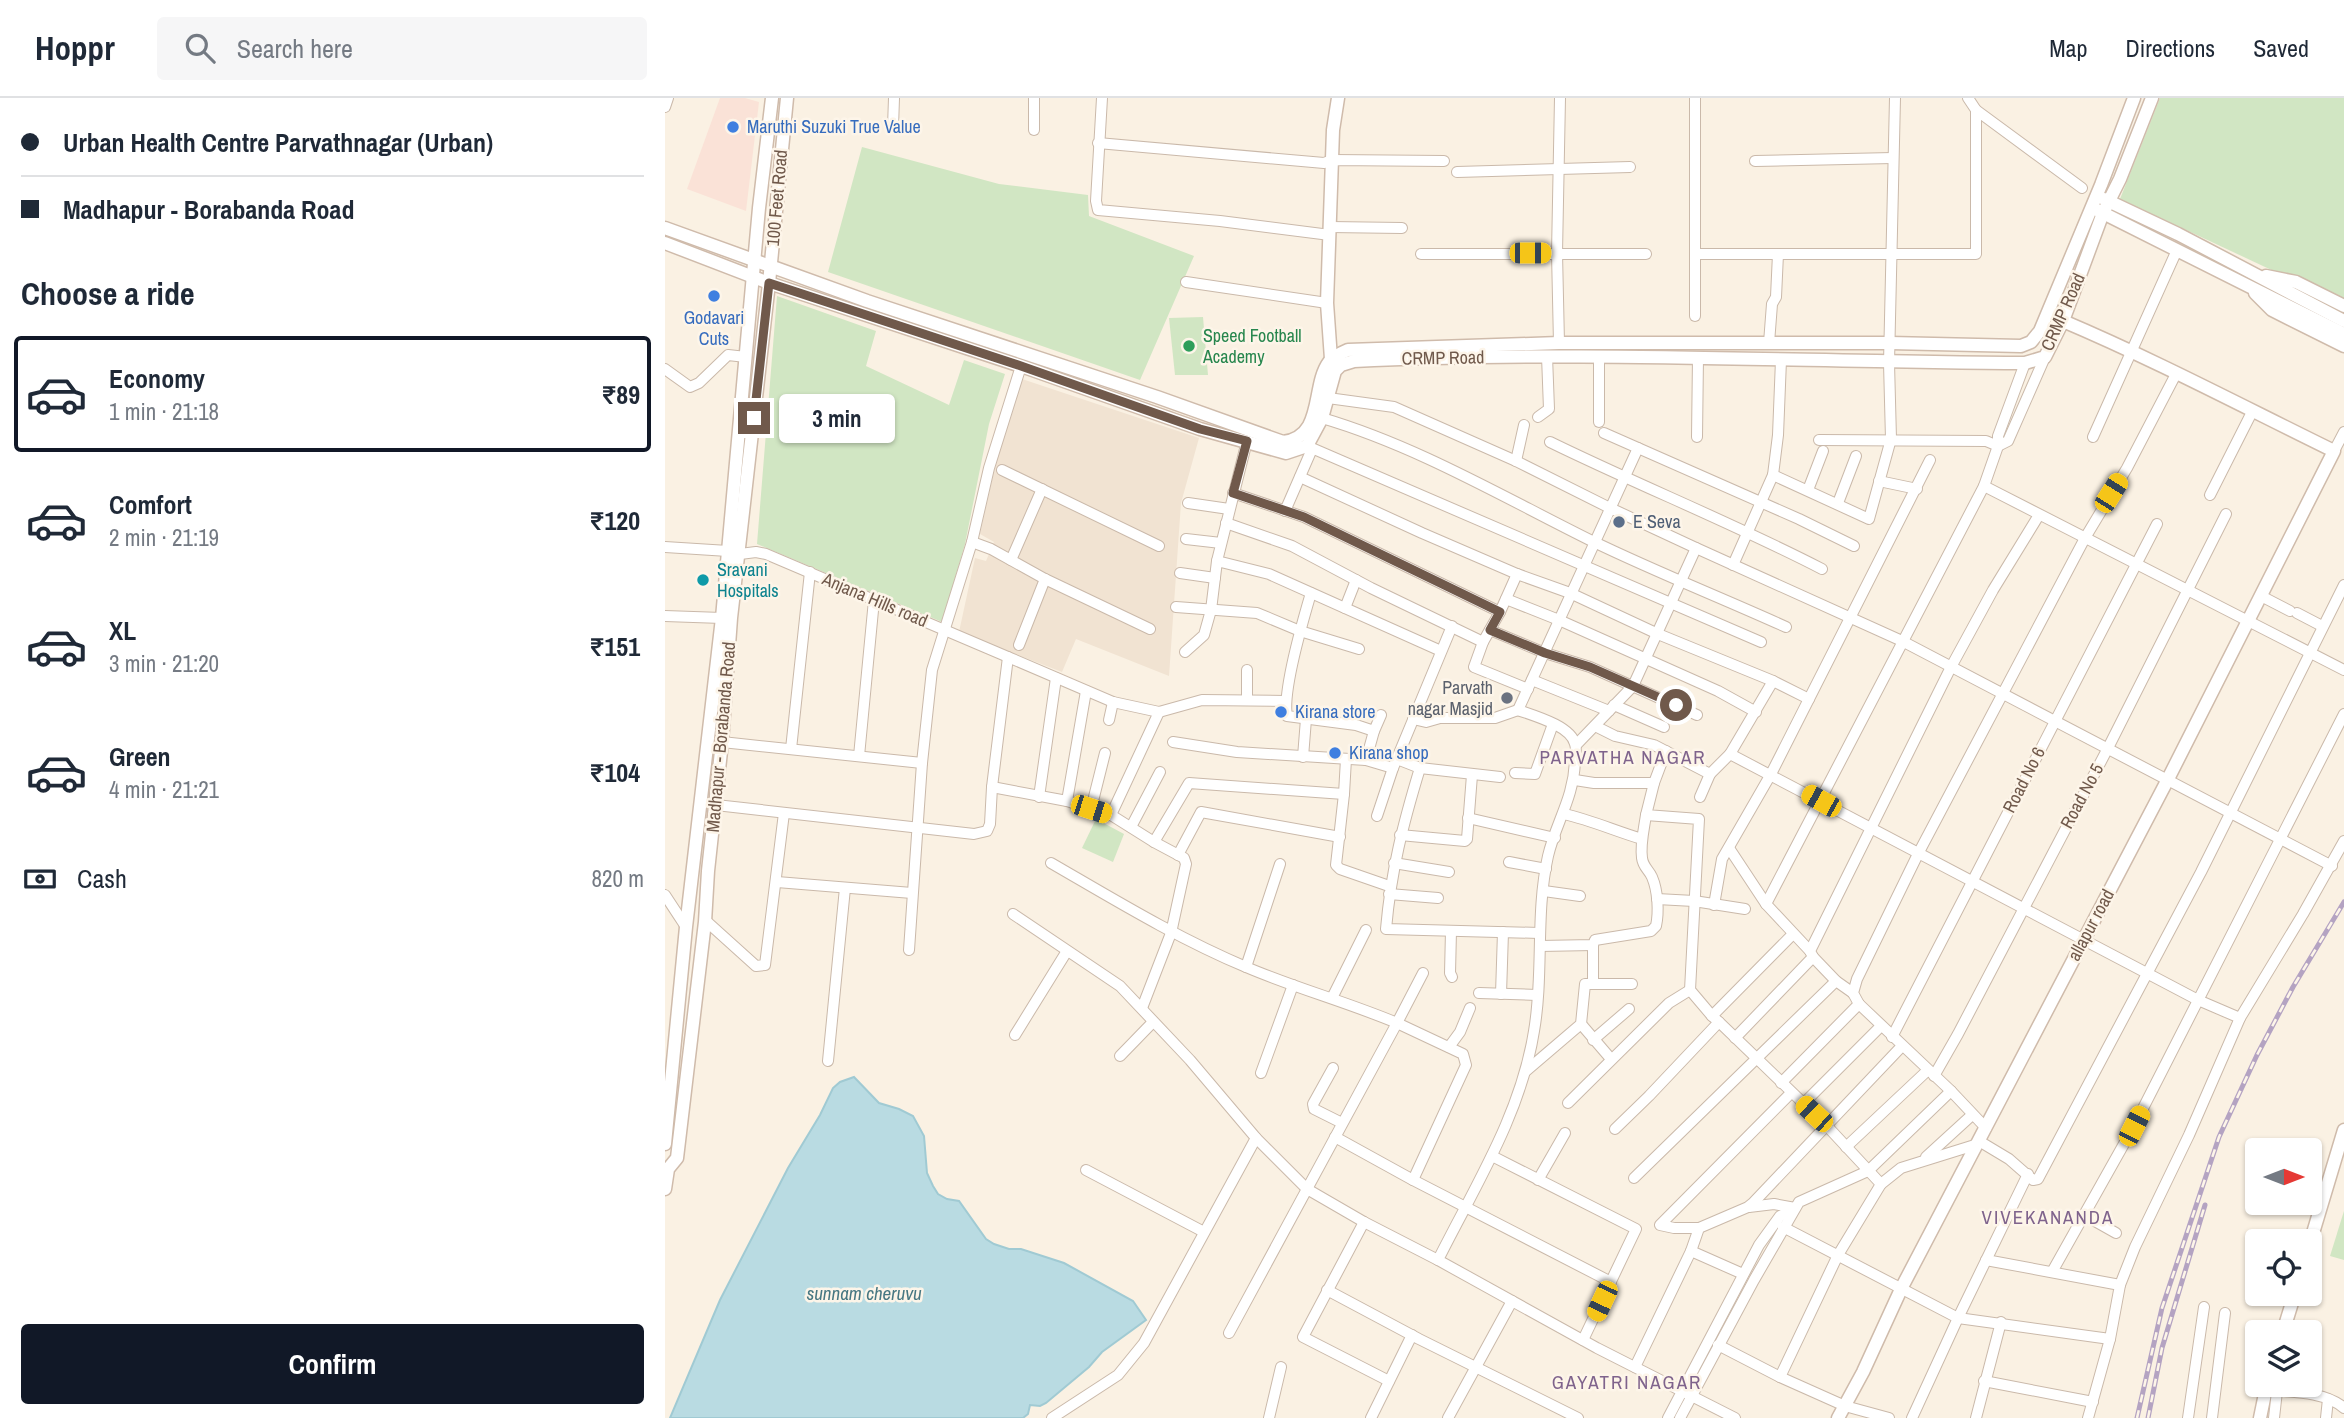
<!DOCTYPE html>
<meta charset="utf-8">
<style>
:root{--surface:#fff;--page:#f6f6f7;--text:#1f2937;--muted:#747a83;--line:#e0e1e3;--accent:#111827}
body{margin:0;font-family:"Archivo Narrow",sans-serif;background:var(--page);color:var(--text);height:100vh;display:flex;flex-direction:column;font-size:26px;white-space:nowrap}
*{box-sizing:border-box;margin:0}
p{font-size:23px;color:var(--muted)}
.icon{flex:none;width:38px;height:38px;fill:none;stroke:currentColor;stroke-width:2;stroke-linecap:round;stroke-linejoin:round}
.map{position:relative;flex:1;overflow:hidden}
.drawer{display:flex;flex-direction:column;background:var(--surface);width:665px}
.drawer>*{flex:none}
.banner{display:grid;align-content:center;height:154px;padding:0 21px;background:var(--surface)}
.needle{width:46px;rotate:90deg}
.tools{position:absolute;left:1580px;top:1040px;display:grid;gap:14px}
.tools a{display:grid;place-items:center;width:77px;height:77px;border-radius:7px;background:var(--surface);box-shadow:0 2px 5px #0004;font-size:35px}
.end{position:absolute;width:32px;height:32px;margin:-16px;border:9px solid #70594b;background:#fff;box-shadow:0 0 0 4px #fff}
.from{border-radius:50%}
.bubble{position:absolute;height:49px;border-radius:7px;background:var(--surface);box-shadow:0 2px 5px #0004;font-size:23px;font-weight:800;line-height:49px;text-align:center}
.car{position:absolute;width:21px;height:42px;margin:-21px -10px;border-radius:9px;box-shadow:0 0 5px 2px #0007;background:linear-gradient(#f5c518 24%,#345 0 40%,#f5c518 0 76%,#345 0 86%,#f5c518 0)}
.banner b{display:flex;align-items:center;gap:24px;height:66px;font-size:26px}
.banner b+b{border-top:2px solid var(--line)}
.banner i{width:18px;height:18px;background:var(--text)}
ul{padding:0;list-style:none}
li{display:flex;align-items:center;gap:21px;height:116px;margin:0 14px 10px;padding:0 7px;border:4px solid transparent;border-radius:7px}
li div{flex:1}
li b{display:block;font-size:26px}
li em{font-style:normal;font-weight:800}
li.active{border-color:var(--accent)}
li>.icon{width:63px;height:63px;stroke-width:1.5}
h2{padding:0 21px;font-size:32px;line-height:84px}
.pay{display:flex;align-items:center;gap:18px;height:77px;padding:0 21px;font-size:26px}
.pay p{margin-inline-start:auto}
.button{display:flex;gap:14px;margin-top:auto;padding:14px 21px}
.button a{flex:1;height:80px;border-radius:7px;background:var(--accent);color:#fff;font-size:28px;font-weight:800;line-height:80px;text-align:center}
header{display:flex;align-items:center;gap:42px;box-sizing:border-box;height:98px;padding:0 35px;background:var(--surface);border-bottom:2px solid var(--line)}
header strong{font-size:33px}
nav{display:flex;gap:38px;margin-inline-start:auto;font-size:24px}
.search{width:490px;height:63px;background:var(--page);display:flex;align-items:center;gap:18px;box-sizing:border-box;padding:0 24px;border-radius:7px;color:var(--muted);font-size:26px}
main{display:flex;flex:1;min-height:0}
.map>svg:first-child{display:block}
.residential{fill:#f1e3d2}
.commercial{fill:#fae2d7}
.green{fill:#d1e6c3}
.water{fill:#b9dbe2;stroke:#a0cad3;stroke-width:2}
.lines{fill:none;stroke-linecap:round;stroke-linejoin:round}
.street-casing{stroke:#cab9aa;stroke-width:12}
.secondary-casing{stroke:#cfbbab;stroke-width:15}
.street{stroke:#fff;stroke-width:10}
.secondary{stroke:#fff;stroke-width:12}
.rail-casing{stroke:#b4a3c2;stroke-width:5}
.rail{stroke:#fdf5e9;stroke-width:2.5;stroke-dasharray:8;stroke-linecap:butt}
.route{stroke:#70594b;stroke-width:9}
.shop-dot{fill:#3f7fe0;stroke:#fdf5e9;stroke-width:2.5}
.leisure-dot{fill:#2e9e5b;stroke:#fdf5e9;stroke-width:2.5}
.service-dot{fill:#5c6f8a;stroke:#fdf5e9;stroke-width:2.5}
.culture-dot{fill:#0f9aa8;stroke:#fdf5e9;stroke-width:2.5}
.worship-dot{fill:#6b7280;stroke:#fdf5e9;stroke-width:2.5}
.labels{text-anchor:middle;stroke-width:5;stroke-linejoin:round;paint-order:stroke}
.shop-label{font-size:18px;fill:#366cbe;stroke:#fdf5e9;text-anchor:start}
.street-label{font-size:18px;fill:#70594b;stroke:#fdf5e9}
.leisure-label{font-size:18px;fill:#27864d;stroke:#fdf5e9;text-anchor:start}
.service-label{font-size:18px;fill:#4e5e75;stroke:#fdf5e9;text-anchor:start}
.culture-label{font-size:18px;fill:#0d838f;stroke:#fdf5e9;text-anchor:start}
.worship-label{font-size:18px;fill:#5b616d;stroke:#fdf5e9;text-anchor:end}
.neighbourhood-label{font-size:19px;letter-spacing:2px;fill:#7f638c;stroke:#fdf5e9}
.water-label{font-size:19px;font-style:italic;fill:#477782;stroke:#fdf5e9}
</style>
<header>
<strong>Hoppr</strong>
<div class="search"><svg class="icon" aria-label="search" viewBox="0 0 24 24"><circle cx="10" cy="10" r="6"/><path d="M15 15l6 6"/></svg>Search here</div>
<nav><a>Map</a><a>Directions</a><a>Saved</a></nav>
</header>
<main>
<section class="drawer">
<div class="banner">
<b><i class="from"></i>Urban Health Centre Parvathnagar (Urban)</b>
<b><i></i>Madhapur - Borabanda Road</b>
</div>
<h2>Choose a ride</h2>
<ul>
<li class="active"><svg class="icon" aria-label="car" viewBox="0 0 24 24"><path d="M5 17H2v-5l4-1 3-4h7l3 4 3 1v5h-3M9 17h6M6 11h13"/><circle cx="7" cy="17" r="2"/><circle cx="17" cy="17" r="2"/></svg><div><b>Economy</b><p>1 min · 21:18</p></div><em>₹89</em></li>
<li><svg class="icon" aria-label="car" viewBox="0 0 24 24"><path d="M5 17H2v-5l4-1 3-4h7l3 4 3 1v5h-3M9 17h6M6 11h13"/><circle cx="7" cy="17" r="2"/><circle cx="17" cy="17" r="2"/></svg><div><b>Comfort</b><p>2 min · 21:19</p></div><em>₹120</em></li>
<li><svg class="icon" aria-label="car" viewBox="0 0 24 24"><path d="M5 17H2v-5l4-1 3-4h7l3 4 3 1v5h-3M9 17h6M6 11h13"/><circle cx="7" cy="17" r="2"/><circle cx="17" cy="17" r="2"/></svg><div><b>XL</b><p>3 min · 21:20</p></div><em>₹151</em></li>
<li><svg class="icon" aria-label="car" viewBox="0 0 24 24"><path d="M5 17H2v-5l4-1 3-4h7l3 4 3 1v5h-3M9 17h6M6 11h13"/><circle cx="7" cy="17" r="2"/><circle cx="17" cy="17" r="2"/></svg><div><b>Green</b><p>4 min · 21:21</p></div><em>₹104</em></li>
</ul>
<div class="pay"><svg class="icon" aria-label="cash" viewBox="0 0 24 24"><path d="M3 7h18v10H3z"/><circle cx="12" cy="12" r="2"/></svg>Cash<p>820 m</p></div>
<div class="button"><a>Confirm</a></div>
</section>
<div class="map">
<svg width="1679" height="1320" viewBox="0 0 1679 1320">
<rect width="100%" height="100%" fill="#faf1e3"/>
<path class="residential" d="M357,281L534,340L516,405L504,578L411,541L397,574L294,534L310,460L321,463L329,444L315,436L333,356Z"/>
<path class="commercial" d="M55,0H80L94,4L81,113L22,91Z"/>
<g class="green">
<path d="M1495,0H1679V206L1455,101Z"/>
<path d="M197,49L334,86L423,97L424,118L529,158L475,282L163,174Z"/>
<path d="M112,198L211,233L201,268L284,307L299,262L340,276L324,326L300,446L277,524L92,446Z"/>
<path d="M538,219L543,277H510L504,220Z"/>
<path d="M431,721L459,736L448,764L417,750Z"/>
<path d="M1679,1113V1162L1665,1158Z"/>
</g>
<path class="water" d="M189,979L214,1005L234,1011L248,1018L259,1038L262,1075L268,1088L273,1096L282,1101L294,1103L321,1141L329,1146L344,1151H356L399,1165L468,1203L481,1222L437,1254L424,1269L381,1305L375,1308L365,1307L363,1316L358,1320H5L55,1202L123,1070L155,1017L168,990L175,984Z"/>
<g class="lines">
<defs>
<g id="street">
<path d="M437,0L431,103L433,112L555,123L665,137"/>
<path d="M1030,0V218"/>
<path d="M1303,0L1311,12L1417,90"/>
<path d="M0,9L3,0"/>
<path d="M228,29L229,0"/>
<path d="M369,32V0"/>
<path d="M433,45L659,65L667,62L779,63"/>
<path d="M1090,63L1228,60"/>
<path d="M792,74L965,69"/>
<path d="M665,129L737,130"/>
<path d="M756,156H981"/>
<path d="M1031,156H1311V12"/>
<path d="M521,184L662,205"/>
<path d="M894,245L892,155L895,0"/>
<path d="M1104,245L1107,206L1111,199L1113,156"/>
<path d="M0,271L25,289L34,285L63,257L81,259"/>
<path d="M663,300L729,309L851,363L945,410L1031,450L1237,543L1667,768"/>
<path d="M873,319L884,311L882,258"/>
<path d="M657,320C752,348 838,399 927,443C991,474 1057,500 1121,529"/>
<path d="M934,324V258"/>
<path d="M939,335L1134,421L1189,448"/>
<path d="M1032,339L1033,259"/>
<path d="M1428,339L1512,152"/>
<path d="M1154,342L1321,343L1333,348L1343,343L1380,259"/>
<path d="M885,344C975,388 1068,425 1157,471"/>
<path d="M642,348L1096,544"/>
<path d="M973,350L853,612C870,618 906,628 910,646C912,651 910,657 910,662C909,700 891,724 883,758C870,816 879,876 869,933C856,1016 810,1088 773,1162L932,1250L1070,1320"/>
<path d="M1669,353L1679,334"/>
<path d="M851,363L859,327"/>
<path d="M337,372L494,448"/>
<path d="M1108,377L1113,337L1116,262"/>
<path d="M635,379L757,435L852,476L905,495L993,536L1108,583L1144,601"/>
<path d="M1214,383L1252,391"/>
<path d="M1319,388L1679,572"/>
<path d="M1143,392L1158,353"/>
<path d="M568,395L639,419L835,514"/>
<path d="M1545,397L1587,314"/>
<path d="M523,405L564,411"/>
<path d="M1173,405L1191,358"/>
<path d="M620,413L647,351"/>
<path d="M561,425L627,448L706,490L818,544"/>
<path d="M521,441L556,445"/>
<path d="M307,444L326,451L380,481L485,531"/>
<path d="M0,449L63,453"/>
<path d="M75,456L91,454L101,456L343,559"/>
<path d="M346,462L377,391"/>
<path d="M552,463L582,343"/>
<path d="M1068,467L1108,377L1204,421L1226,341L1224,265L1230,0"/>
<path d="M515,475L550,480"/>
<path d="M852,476L835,514L818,544L809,569L863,591"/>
<path d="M646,495C638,522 617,593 622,618L691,627L709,633"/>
<path d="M1596,498L1625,513"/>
<path d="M841,501L894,522L1053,593L1091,614"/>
<path d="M511,509L592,515L635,533L694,551"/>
<path d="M680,510L691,482"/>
<path d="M1632,515L1657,528"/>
<path d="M0,518L57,520"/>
<path d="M825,532L880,555L925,569L1032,617"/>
<path d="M354,547L380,481"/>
<path d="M520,554L539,537L546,512L552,463L604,476L776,553"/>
<path d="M867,582L944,613"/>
<path d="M582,602V572"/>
<path d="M949,607L999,629"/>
<path d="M748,621L761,624L775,620H830L853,612"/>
<path d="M444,622L448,604"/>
<path d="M930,628L950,638L989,647L1045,676L1065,656L1533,902L1575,920"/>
<path d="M57,644L257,665"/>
<path d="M508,644L572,654L701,662L728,670"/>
<path d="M911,647L968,588L1031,450"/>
<path d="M126,651L145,474"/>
<path d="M1001,653L989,685L981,717L1034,721L1025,892L1047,918"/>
<path d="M1065,656L1108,583"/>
<path d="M194,658L209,502"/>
<path d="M638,659L641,621"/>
<path d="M681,661L679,696L671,767L675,771L724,788"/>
<path d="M732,661L755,670L835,679"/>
<path d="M701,662L709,633L716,617"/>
<path d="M755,670C738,726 726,773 721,831L874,835"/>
<path d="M850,675L870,676L888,626"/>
<path d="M910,682L929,685H989"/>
<path d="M327,689L402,703L446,717L489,744L519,760L521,766L506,835L477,910"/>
<path d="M374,699L391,580"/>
<path d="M1035,699L1045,676"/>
<path d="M402,703L421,593"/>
<path d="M51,707L309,736L322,733L325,726L327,689L343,559L448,604L494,614L537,602L621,603"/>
<path d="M426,711L440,655"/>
<path d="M899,716C926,722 950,733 977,741"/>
<path d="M446,717L494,614"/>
<path d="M712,718L728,670L787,528"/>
<path d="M803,720L890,740"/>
<path d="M466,729L495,674"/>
<path d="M735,737L800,743L802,741L807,677"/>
<path d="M489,744L524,685L679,696"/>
<path d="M1064,750L1101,806L1145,853"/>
<path d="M513,757L536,714L675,739"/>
<path d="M844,764L881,771"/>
<path d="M386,765C450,802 512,840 581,869C630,890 682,904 732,925L564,1235"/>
<path d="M729,765L784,774"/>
<path d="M112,784L247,795"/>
<path d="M879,793L915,798"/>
<path d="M724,796L773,800"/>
<path d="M0,797L21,829"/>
<path d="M992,801L1029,803L1080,811"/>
<path d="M1101,806L1319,388L1333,348V338L1360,265"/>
<path d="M1049,807L1057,761L1106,676L1265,362"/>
<path d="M348,816L455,888L525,962L591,1040L642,1091L699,1124L773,1162"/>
<path d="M40,822L91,868L100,867L119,715"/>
<path d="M786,833L785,875L787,879"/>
<path d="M875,848L928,847L930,842L986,833L991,828C994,814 993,793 987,779C984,772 978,769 977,760C975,746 979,731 981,717"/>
<path d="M244,852L257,665L267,572L307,444L324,370L356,268"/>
<path d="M1148,859L1171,883L1188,895"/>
<path d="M581,869L615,766"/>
<path d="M928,886H967"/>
<path d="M814,895L872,897"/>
<path d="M836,896L838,834"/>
<path d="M667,900L701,832"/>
<path d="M1194,906L1286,993L1321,1030"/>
<path d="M1054,924L1161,1027L1216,1086L1173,1157L1115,1279"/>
<path d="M916,926L946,961"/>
<path d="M350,937L402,853"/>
<path d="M1227,939L1492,426"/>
<path d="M1070,940L1148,859L1145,853L1286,569L1328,492L1374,417"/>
<path d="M928,942L964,911"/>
<path d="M784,949L795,934L805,910"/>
<path d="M455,958L488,924"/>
<path d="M163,963L180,790"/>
<path d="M668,970L648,1006L649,1011L677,1025"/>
<path d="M861,973L916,926L920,886H928V847"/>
<path d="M596,975L628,887"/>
<path d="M1269,978L1293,936L1443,650L1561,416"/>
<path d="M1116,985L1194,906L1188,895L1192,881L1253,756L1420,440L1462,370L1511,276"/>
<path d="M903,1005L1004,905L1025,892"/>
<path d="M1138,1006L1216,928"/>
<path d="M950,1031L984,998L1054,924L1047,918L1128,836"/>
<path d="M670,1039L748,1082L946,1184"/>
<path d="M1314,1043L1344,1061L1368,1082L1373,1081L1536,774L1679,487"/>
<path d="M1181,1049L1263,972"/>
<path d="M827,1058L971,1131L918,1242"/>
<path d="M1261,1059L1307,1017"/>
<path d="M421,1072L539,1134"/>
<path d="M969,1080L1171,883"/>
<path d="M748,1082L801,967L798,956L732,925L758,875"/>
<path d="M873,1082L900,1035"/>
<path d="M1216,1086L1236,1070L1313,1046"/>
<path d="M1084,1109L1109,1106L1130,1110"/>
<path d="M1419,1117L1451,1135"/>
<path d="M699,1124L638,1239L724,1283"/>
<path d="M1118,1129L1293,1220L1445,1241"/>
<path d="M1034,1130H1009L995,1127L1126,995"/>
<path d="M1026,1153L1078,1176"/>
<path d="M1321,1162L1455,1187L1445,1241L1423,1320"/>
<path d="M1387,1174L1469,1028L1679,616"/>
<path d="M1455,1187L1470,1149L1524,1037L1575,920L1638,816L1679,743"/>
<path d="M662,1192L754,1241L913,1320"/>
<path d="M1053,1247L1115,1279L1180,1308L1224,1320"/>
<path d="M970,1269L1026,1153L1034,1130L1083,1109L1088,1105L1237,948"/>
<path d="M1319,1283L1428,1304"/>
<path d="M1601,1292C1625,1294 1660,1293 1679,1310"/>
<path d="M387,1320L453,1277L479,1245L591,1040"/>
<path d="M604,1320L616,1269"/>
<path d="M706,1320L747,1237"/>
<path d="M783,1320L847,1203"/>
<path d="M1003,1320L1094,1147L1115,1118L1129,1111"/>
<path d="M1015,1320L1089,1182L1134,1104L1203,1073L1286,993"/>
<path d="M1247,1320L1293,1220L1363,1076"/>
<path d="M1311,1320L1336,1224"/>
<path d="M1523,1320L1539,1209"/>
<path d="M1547,1320L1560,1215"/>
<path d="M1609,1320L1612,1293"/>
<path d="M1661,1320L1663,1301"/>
</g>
<g id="secondary">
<path d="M1439,101L1513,136L1679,223"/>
<path d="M1432,112L1679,236"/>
<path d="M0,130L202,203L492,299L618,344C660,339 646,288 664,264C669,258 676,255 683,252L894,245H1225L1356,248L1366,244L1375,233L1436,87L1469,0"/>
<path d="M0,145L104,185L356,268L535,331L621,355L642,348L657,320L670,273L676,267L689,263C912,252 1136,264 1360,265L1380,259L1398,223L1438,115L1455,81L1487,0"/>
<path d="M1601,178L1631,184L1679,208"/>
<path d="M1590,195L1607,212L1679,248"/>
<path d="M666,261L662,205L668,32L673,0"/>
<path d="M0,1046L21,829L57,520L94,110L107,0"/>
<path d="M0,1091L3,1071L12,1060L40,824L43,773L57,644L66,520L104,185L122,0"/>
<path d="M1645,1145L1679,1032"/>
<path d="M1618,1234L1630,1195"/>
<path d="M1173,1320L1198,1274L1237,1189L1502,683L1669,353C1579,309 1490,262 1398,223"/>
<path d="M1595,1320L1602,1286"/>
</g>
</defs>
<use href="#street" class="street-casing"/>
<use href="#secondary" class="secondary-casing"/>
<use href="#street" class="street"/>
<use href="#secondary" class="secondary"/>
<defs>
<g id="rail">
<path d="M1472,1320L1497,1210L1554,1039L1592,957L1628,889L1679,804"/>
<path d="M1483,1320L1497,1250L1540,1107"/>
</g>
</defs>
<use href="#rail" class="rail-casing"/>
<use href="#rail" class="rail"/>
</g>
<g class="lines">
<path class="route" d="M89,320L104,185L356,268L535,331L582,343L568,395L639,419L835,514L825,532L880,555L925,569L1011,607"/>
</g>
<g class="shop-dot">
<circle cx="68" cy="29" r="7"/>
<circle cx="49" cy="198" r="7"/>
<circle cx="616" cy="614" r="7"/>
<circle cx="670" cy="655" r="7"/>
</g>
<circle class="leisure-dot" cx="524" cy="248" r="7"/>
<circle class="service-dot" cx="954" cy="424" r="7"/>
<circle class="culture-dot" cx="38" cy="482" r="7"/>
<circle class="worship-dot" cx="842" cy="600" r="7"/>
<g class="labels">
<g class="shop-label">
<text x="82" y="35">Maruthi Suzuki True Value</text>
<text x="49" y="226" text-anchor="middle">Godavari<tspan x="49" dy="21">Cuts</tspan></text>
<text x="630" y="620">Kirana store</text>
<text x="684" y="661">Kirana shop</text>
</g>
<g class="street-label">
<text transform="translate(112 100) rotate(-85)" y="6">100 Feet Road</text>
<text transform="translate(1398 214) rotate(-66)" y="6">CRMP Road</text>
<text transform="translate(778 260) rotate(-1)" y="6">CRMP Road</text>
<text transform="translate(210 502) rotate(23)" y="6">Anjana Hills road</text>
<text transform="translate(56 639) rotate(-85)" y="6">Madhapur - Borabanda Road</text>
<text transform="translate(1359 682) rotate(-63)" y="6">Road No 6</text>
<text transform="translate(1417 698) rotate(-62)" y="6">Road No 5</text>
<text transform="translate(1426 827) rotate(-62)" y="6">allapur road</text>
</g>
<g class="leisure-label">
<text x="538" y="244">Speed Football<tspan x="538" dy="21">Academy</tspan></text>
</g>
<g class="service-label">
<text x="968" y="430">E Seva</text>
</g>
<g class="culture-label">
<text x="52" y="478">Sravani<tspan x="52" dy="21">Hospitals</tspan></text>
</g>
<g class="worship-label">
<text x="828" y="596">Parvath<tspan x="828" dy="21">nagar Masjid</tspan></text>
</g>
<g class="neighbourhood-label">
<text x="958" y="666">PARVATHA NAGAR</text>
<text x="1383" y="1126">VIVEKANANDA</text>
<text x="962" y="1291">GAYATRI NAGAR</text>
</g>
<g class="water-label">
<text x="199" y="1202">sunnam cheruvu</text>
</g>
</g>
</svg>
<div class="tools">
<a><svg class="needle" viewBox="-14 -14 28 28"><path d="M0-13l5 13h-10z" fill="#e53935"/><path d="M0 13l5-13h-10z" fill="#747a83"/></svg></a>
<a><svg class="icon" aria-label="locate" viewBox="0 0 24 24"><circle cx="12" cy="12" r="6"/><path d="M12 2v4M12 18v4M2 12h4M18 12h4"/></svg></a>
<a><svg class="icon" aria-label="layers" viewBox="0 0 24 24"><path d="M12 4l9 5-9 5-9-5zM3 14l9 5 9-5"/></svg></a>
</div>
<i class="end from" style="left:1011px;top:607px"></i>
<i class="end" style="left:89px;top:320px"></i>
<div class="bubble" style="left:114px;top:296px;width:116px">3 min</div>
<i class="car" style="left:865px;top:155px;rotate:90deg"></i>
<i class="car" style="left:1446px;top:395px;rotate:32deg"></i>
<i class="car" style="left:1156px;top:703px;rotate:299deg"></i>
<i class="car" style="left:426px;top:711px;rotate:108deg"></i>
<i class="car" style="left:1149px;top:1016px;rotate:313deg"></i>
<i class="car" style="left:1469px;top:1028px;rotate:27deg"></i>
<i class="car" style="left:937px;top:1203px;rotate:205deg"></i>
</div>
</main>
